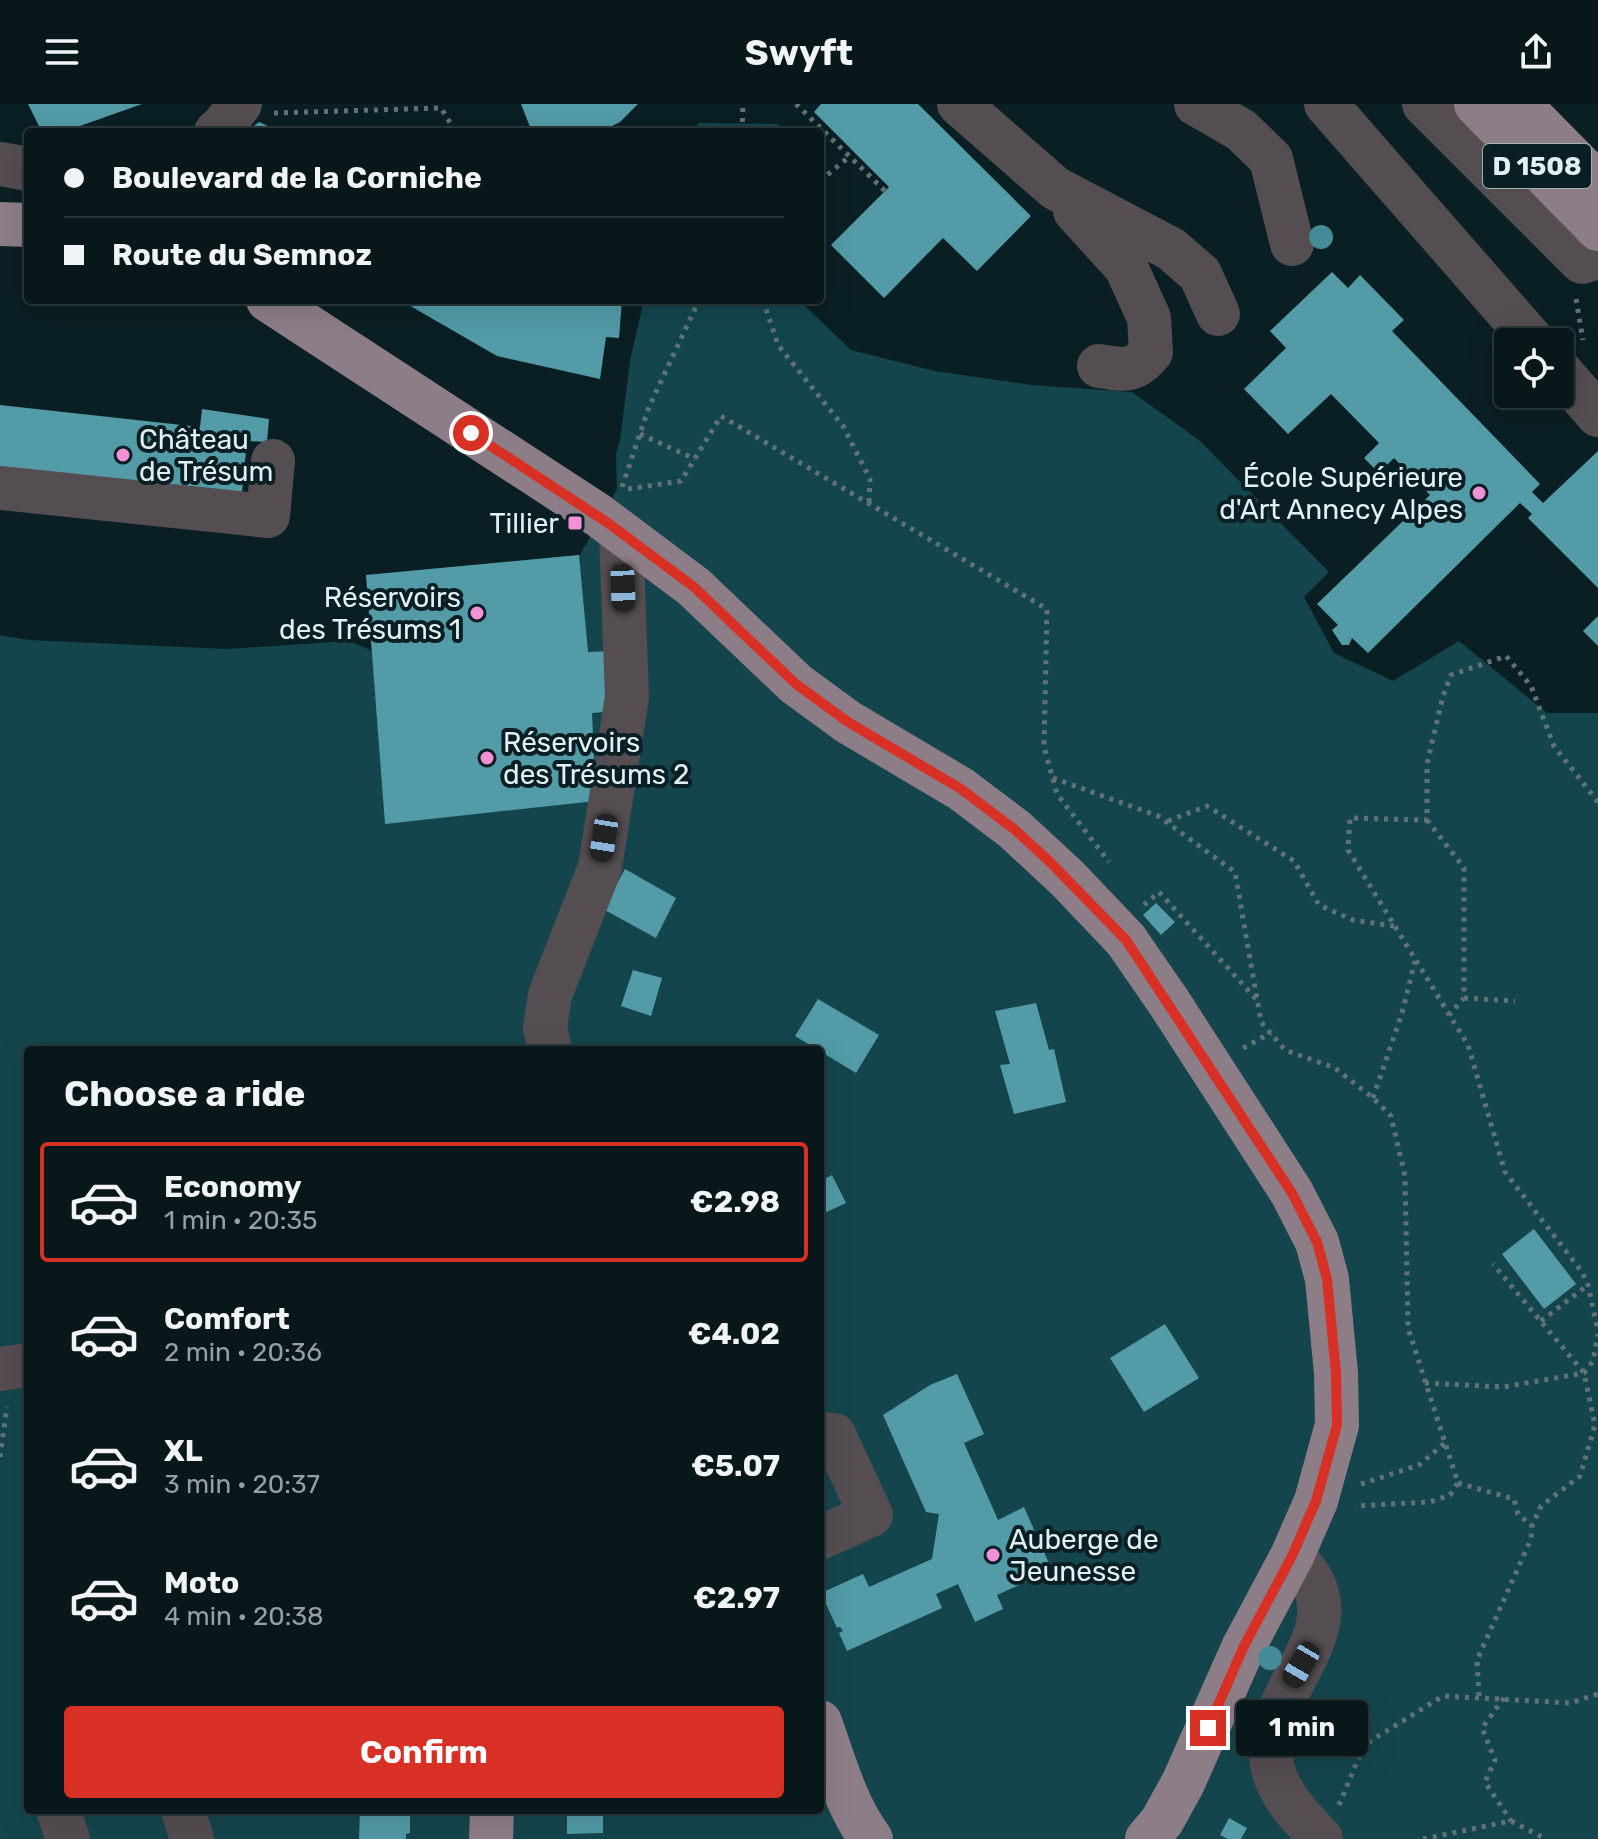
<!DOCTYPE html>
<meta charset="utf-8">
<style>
:root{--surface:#08171a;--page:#162427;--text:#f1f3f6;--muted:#989fa2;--line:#293639;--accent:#d93025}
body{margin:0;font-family:Rubik,sans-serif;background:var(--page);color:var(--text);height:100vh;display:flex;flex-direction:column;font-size:30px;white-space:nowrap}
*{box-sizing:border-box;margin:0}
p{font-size:26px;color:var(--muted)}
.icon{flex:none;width:44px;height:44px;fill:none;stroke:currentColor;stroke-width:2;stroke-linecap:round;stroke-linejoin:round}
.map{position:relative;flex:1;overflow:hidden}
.drawer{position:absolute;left:24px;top:942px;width:800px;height:768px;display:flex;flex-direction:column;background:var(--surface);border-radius:8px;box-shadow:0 8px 32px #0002,0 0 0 2px var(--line)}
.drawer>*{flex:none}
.guide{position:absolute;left:24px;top:24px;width:800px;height:176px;border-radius:8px;box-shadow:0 8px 32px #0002,0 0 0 2px var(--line);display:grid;align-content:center;height:176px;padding:0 40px;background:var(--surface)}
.tools{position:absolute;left:1494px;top:224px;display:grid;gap:16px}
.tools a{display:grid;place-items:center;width:80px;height:80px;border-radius:8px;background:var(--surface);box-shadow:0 8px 32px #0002,0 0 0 2px var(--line);font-size:40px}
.end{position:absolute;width:36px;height:36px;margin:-18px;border:10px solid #d93025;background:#fff;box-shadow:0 0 0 4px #fff}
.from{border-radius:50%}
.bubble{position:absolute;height:56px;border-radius:8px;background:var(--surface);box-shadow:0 8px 32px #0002,0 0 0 2px var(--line);font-size:26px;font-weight:700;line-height:56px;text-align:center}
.car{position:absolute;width:24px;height:48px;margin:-24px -12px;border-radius:10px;box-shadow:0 0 6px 2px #0007;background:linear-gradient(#222 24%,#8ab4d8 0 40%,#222 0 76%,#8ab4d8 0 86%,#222 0)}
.guide b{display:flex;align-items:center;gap:28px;height:76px;font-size:30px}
.guide b+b{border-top:2px solid var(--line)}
.guide i{width:20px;height:20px;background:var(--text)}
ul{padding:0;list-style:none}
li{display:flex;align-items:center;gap:24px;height:120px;margin:0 16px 12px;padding:0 24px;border:4px solid transparent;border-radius:8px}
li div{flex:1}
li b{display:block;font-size:30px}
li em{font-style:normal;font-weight:700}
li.active{border-color:var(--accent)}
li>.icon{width:72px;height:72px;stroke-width:1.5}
h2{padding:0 40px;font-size:36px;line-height:96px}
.cta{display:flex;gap:16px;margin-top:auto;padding:16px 40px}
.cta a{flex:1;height:92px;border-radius:8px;background:var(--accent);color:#fff;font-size:32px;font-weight:700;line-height:92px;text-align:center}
header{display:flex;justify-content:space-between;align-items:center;height:104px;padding:0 40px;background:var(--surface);font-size:36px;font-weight:700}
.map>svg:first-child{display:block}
.green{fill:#14454d;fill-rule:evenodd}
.building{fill:#529ba7}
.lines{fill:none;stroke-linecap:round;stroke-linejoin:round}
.path{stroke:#607276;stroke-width:5;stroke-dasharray:4 6;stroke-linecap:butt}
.minor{stroke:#544d51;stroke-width:44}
.major{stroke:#8d7d87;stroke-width:44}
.tree{fill:#458b97}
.route{stroke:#d93025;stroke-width:10}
.poi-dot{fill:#f391d6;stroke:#0a1f23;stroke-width:3}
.labels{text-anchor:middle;stroke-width:8;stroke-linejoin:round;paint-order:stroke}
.shield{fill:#0a1f23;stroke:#a2b1b5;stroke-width:2}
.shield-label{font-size:26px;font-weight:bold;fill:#e3f0f3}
.poi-label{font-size:28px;fill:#e3f0f3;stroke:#0a1f23;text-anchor:start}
</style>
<header><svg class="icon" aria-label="menu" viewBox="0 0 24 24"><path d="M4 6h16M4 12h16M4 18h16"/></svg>Swyft<svg class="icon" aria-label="share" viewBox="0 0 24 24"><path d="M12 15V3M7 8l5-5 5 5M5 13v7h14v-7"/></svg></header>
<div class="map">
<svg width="1598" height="1735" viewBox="0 0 1598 1735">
<rect width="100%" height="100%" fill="#0a1f23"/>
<g class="green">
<path d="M698,19L779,20L777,28H696Z"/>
<path d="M644,196H799L851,246L935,267L1031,281L1132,288L1199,336L1329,468L1304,493L1334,549L1393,577L1459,537L1547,609H1598V1735H0V531L29,536L227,545L350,537L372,547L366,471L580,451L617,385L616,350L620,336L630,257ZM28,946H820V1706H28Z"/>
</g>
<g class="building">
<path d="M28,0H142L63,28H42Z"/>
<path d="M521,0H638L620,18L600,28H532Z"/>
<path d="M821,0H918L1031,112L977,167L943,134L884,194L831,141L889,83L814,8Z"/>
<path d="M259,18L281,28H246Z"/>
<path d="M1332,168L1348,184L1360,171L1404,216L1392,227L1540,380L1532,388L1543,399L1598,347V484L1528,414L1532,410L1520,399L1368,549L1352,534L1349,541H1342L1332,526L1338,521L1317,500L1430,391L1394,354L1379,369L1364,354L1379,339L1331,290L1288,330L1244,285L1286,244L1270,227Z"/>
<path d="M400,196H622L619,234L606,233L600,275L497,252Z"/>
<path d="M0,301L200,323L202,305L269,315L267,338L247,337L242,388L0,365Z"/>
<path d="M579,451L588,548L613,547L618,607L592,609L596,697L385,720L366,471Z"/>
<path d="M1598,512V542L1583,527Z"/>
<path d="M625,765L676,794L656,834L603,805Z"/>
<path d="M1156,799L1175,818L1161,831L1143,811Z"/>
<path d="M633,866L662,874L651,912L621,902Z"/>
<path d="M818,895L879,931L856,969L795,932Z"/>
<path d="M1036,899L1049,946L1054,945L1066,998L1014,1010L1000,961L1010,960L995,907Z"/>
<path d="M820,1067L824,1075L832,1071L846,1099L820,1111Z"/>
<path d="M1534,1125L1576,1180L1544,1205L1502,1150Z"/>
<path d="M1165,1220L1199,1274L1144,1308L1110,1254Z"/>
<path d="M957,1270L984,1330L964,1339L998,1416L1024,1403L1052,1466L997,1491L1003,1505L975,1518L958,1480L936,1490L942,1504L847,1547L839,1529L843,1527L840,1523L837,1524L821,1489L863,1470L869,1483L932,1455L939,1410L926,1408L883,1311L930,1281Z"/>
<path d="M360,1706H405V1712H410V1729L406,1730V1735H359Z"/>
<path d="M567,1706H603V1729L567,1730Z"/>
<path d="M1229,1714L1247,1724L1241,1735H1228L1220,1731Z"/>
</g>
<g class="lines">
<g class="path">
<path d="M796,0L885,87"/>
<path d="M274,9L441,4L456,28"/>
<path d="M742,28L743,0"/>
<path d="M820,77L850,52"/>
<path d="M1576,195L1583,236"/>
<path d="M763,196L778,241L843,322L870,375L869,399"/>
<path d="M640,330L695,355"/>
<path d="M622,383L649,303L699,196"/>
<path d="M628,385L681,377L721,312L1047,505L1044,643L1057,690L1109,758"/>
<path d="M1053,674L1158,712L1235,768L1261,918L1285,946L1335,964L1373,994L1391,1012L1405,1072L1408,1224L1458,1379L1450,1391L1430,1398L1355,1402"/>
<path d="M1598,698L1554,642L1531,582L1506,552L1451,571L1443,592L1427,660V716L1350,714L1348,746L1468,941L1505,1068L1582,1168L1588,1181L1598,1227"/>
<path d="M1427,716L1464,764V894L1449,911"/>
<path d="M1168,717L1207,702L1294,757L1319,801L1353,816L1394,822"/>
<path d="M1144,801L1159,788L1257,896"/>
<path d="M1464,894L1515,897"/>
<path d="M1243,944L1271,929"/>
<path d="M1373,994L1402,909L1415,857"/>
<path d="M1541,1217L1588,1181"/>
<path d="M1425,1279L1503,1283L1584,1269L1593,1257L1598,1230"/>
<path d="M0,1353L7,1303"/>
<path d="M1458,1379L1514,1395L1518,1410L1532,1422"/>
<path d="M1361,1380L1419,1361L1445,1339"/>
<path d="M1479,1592L1477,1556L1531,1435L1532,1422L1541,1402L1580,1372L1595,1321L1584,1269L1493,1160"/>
<path d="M1504,1594L1482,1624L1495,1656L1485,1678L1511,1717"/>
<path d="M1339,1701L1364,1641L1443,1592L1570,1599L1598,1590"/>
<path d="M1423,1735L1511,1717L1546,1735"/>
</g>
<g class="minor">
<path d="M959,0L1055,84L1171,145L1200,170L1218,210"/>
<path d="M1196,0L1241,26L1271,55L1292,140"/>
<path d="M1326,0L1534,238"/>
<path d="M1424,0L1582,158L1598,153"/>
<path d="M216,28L223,22L240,0"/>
<path d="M0,60L28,65"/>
<path d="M1075,107L1126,163L1149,214L1151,248C1134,269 1124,266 1099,262"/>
<path d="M1560,267L1598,311"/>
<path d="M0,384L268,412L273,357"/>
<path d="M550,946L545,924L550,891L600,763L627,593L621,429"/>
<path d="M0,1265L28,1261"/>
<path d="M820,1330L834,1331L871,1411L820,1434"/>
<path d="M1292,1452C1368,1522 1260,1581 1272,1659C1276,1689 1302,1714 1321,1735"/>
<path d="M58,1706L68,1735"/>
<path d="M183,1706L192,1735"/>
</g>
<g class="major">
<path d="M1476,0L1598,125"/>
<path d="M1519,0L1598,80"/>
<path d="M0,120L28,121"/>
<path d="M268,196L598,411L694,483L796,580L848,618L961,685L1014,725L1068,775L1126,836L1170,900L1292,1089L1317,1138L1327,1175L1336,1269L1337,1321L1316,1397L1292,1452L1244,1542L1183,1679L1162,1717L1147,1735"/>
<path d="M820,1618C834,1657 846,1702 871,1735"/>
<path d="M491,1735L492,1706"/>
</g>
</g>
<g class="tree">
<circle cx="1321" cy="133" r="12"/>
<circle cx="1270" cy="1554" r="12"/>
</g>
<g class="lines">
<path class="route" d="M471,329L608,419L694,483L796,580L848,618L961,685L1014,725L1050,758L1126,836L1292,1089L1317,1138L1327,1175L1336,1269L1337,1321L1316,1397L1292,1452L1244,1542L1208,1624"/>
</g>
<g class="poi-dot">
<circle cx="123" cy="351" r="8"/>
<circle cx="1479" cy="389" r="8"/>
<rect x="567" y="411" width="16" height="16" rx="4"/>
<circle cx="477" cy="509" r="8"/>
<circle cx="487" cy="654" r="8"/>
<circle cx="993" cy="1451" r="8"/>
</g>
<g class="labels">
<rect class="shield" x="1483" y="40" width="108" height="44" rx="6"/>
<g class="shield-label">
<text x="1537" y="71">D 1508</text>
</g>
<g class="poi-label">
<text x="139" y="345">Château<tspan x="139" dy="32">de Trésum</tspan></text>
<text x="1463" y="383" text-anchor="end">École Supérieure<tspan x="1463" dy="32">d'Art Annecy Alpes</tspan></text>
<text x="559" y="429" text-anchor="end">Tillier</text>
<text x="461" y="503" text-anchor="end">Réservoirs<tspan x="461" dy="32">des Trésums 1</tspan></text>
<text x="503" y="648">Réservoirs<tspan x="503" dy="32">des Trésums 2</tspan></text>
<text x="1009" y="1445">Auberge de<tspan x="1009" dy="32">Jeunesse</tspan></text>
</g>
</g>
</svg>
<div class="tools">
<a><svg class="icon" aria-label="locate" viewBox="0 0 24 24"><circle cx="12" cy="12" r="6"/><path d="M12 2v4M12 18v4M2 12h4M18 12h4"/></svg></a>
</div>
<i class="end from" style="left:471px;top:329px"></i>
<i class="end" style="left:1208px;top:1624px"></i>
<div class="bubble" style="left:1236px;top:1596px;width:132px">1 min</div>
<i class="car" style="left:623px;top:484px;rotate:178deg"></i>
<i class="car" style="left:604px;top:734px;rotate:189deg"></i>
<i class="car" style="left:1301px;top:1561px;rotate:210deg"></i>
<div class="guide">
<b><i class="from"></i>Boulevard de la Corniche</b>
<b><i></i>Route du Semnoz</b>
</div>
<section class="drawer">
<h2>Choose a ride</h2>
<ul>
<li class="active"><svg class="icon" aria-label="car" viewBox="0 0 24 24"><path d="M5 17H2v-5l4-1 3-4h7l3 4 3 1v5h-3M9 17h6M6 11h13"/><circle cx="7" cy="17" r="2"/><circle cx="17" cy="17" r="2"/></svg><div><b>Economy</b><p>1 min · 20:35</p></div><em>€2.98</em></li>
<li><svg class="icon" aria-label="car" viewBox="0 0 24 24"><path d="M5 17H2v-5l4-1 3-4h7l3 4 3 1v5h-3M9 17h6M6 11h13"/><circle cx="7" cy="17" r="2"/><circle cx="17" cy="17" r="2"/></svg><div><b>Comfort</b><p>2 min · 20:36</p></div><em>€4.02</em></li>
<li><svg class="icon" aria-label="car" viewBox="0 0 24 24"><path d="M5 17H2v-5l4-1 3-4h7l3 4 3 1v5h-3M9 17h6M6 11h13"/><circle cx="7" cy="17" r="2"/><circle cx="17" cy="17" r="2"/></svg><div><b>XL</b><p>3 min · 20:37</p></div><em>€5.07</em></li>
<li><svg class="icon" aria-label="car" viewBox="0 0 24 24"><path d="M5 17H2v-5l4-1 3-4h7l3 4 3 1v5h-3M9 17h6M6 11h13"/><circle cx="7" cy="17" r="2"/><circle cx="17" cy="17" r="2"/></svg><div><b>Moto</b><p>4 min · 20:38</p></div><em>€2.97</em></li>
</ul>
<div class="cta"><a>Confirm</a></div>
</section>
</div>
